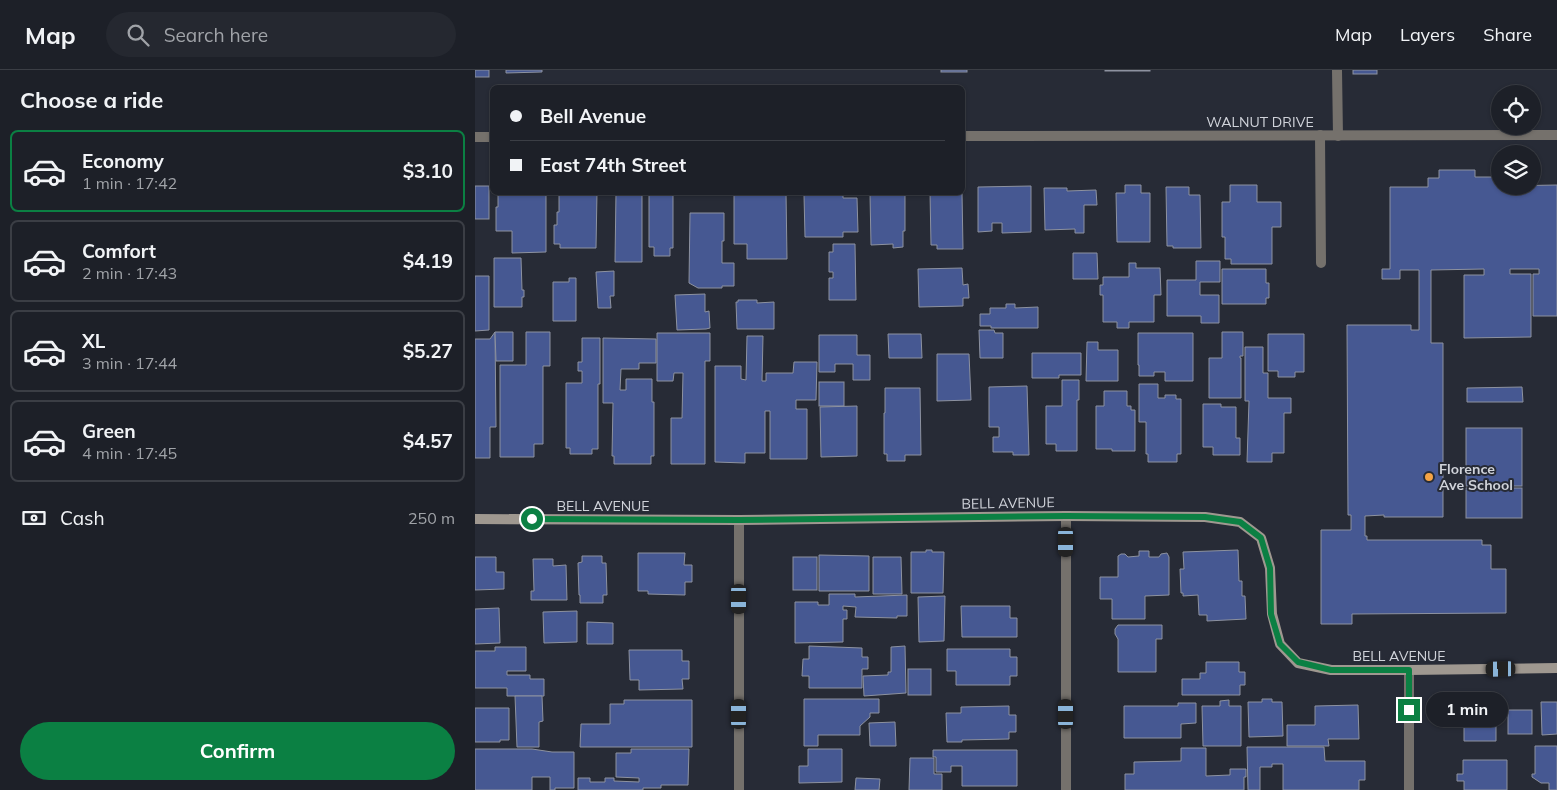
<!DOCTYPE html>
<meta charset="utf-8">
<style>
:root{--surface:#1d2028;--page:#252830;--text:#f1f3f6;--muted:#a0a3a8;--line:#3b3e45;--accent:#0b8043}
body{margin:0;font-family:Mulish,sans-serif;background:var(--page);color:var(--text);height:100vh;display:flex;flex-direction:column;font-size:19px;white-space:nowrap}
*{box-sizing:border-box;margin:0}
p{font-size:16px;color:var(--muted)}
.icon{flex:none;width:28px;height:28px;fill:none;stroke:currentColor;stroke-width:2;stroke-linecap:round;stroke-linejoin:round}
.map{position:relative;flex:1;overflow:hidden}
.side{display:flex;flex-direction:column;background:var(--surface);width:475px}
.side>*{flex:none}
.guide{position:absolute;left:15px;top:15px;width:475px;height:110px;border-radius:8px;box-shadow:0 1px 4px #0004,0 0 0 1px var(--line);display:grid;align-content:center;height:110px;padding:0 20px;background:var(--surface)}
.buttons{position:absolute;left:1016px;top:15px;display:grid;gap:10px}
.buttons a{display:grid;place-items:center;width:50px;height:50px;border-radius:50%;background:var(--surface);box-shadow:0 1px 4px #0004,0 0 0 1px var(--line);font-size:25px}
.end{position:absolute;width:22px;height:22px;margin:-11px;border:6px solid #0b8043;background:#fff;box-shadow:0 0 0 2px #fff}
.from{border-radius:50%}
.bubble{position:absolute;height:35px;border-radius:18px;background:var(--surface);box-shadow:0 1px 4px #0004,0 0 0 1px var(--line);font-size:16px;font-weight:700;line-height:35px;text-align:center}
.car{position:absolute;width:15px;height:30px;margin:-15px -8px;border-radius:6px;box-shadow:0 0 4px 1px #0007;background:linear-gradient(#222 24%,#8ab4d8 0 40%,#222 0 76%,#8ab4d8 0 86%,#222 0)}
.guide b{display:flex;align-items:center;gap:18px;height:48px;font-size:19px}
.guide b+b{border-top:1px solid var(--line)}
.guide i{width:12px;height:12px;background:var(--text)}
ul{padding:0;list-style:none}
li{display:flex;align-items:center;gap:15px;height:82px;margin:0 10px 8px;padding:0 10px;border:2px solid var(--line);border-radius:8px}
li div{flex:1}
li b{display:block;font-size:19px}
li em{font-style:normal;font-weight:700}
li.on{border-color:var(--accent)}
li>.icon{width:45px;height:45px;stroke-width:1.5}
h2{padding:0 20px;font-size:22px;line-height:60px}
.pay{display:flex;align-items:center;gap:12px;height:55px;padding:0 20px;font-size:19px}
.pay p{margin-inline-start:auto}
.action{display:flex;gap:10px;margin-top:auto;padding:10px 20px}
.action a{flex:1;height:58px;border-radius:30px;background:var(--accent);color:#fff;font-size:20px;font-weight:700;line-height:58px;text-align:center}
header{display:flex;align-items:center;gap:30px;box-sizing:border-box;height:70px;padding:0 25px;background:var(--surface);border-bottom:1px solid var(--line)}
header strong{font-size:24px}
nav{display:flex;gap:28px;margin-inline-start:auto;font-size:18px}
.search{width:350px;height:45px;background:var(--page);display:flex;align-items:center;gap:12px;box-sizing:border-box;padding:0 18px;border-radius:28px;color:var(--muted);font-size:19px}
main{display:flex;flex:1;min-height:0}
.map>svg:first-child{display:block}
.building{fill:#465892;stroke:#8d92a0}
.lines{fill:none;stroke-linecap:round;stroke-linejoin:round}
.lane{stroke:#75716c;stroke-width:10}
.street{stroke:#75716c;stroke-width:10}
.secondary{stroke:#9f9890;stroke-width:10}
.route{stroke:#0b8043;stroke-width:6}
.poi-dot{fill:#f5a345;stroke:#272b36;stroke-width:2}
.labels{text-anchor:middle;stroke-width:4;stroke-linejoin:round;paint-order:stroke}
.street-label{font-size:14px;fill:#d0d3da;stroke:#272b36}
.poi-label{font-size:14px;font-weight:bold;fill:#d0d3da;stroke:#272b36;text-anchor:start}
</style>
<header>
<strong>Map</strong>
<div class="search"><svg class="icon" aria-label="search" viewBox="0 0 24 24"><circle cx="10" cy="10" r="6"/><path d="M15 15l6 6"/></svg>Search here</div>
<nav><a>Map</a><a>Layers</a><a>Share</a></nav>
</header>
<main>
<section class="side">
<h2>Choose a ride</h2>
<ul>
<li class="on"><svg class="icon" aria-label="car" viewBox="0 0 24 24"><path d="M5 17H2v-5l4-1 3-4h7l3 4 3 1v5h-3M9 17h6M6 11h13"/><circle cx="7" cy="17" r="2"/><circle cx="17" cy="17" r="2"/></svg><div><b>Economy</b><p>1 min · 17:42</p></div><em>$3.10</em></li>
<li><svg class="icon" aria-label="car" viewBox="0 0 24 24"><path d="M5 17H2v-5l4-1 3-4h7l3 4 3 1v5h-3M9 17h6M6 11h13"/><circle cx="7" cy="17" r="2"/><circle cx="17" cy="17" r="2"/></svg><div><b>Comfort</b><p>2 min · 17:43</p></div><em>$4.19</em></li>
<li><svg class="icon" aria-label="car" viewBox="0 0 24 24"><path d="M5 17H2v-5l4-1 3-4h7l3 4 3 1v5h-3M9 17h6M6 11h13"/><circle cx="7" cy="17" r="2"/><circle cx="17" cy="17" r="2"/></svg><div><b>XL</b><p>3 min · 17:44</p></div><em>$5.27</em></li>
<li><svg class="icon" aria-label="car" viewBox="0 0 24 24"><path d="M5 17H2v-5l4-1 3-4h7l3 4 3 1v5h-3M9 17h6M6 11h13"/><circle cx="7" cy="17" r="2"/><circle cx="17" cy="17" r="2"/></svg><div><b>Green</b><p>4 min · 17:45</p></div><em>$4.57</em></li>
</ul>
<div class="pay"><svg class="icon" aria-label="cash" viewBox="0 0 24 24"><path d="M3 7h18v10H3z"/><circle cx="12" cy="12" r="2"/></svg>Cash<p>250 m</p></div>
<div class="action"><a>Confirm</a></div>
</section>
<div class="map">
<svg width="1082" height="720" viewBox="0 0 1082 720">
<rect width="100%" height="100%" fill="#272b36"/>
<g class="building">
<rect x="0" y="0" width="14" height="7"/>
<path d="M31,0H67V2L31,3Z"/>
<rect x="466" y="0" width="26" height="2"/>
<rect x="630" y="0" width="45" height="1"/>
<rect x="878" y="0" width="24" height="4"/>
<path d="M964,100H1000V107H1025V116L1082,115V246H1058V204H1064V199H1035V204H1056V267L989,268V205H1009V199L956,200V273H968V447H909V445L890,446V466H892V470H1007V475H1016V499H1031V543L877,544V554H846V460H876V445H873L872,255H936V260H944V200H925V209H907V199H915V117H953V108H964Z"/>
<path d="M650,115H666V123H675V172H642L641,123H650Z"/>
<path d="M755,115H782V132H806V157H797V194H756V189H750V167H747V132H755Z"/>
<rect x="0" y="116" width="14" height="33"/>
<path d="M556,116V162L527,163V153H517V161L503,162V117Z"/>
<path d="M691,117H714V125H725L726,178H698V176H692Z"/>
<path d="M569,118H592V121L621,120L622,135H609V163H600V159L570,160Z"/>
<path d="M23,122H71V182L37,183V161H21V137H23Z"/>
<path d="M84,122H122L121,178H85V174H79V155H82V142H84Z"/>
<path d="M141,122H167V192H140Z"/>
<path d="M174,122H198V178H195V186H179V177H174Z"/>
<path d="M259,122H311L312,189H272V174H259Z"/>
<path d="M341,122H364L368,124V128H382L383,162H368V167H330L329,125H341Z"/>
<path d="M402,122L430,124V161H428V177L418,178V174L396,175L395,124H402Z"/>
<path d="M455,122L487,123L488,179H462V175H456Z"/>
<path d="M215,143H249V171H247V193H259V216H247V218H223L214,213Z"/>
<path d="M358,174H380L381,230H354V208H358V202H354V182H358Z"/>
<path d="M598,183H622L623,209H598Z"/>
<path d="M19,188H46L47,220H49V227H47V237H19Z"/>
<path d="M721,191H745V212H725V225H744V253H726V246H692V210H721Z"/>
<path d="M654,193H661V198H685L686,225H679V252H654V258H642V252H628V225H625V215H628V207H654Z"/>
<path d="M487,198L488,215L493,214L494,228H488V236L444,237L443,199Z"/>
<path d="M747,199H791V213H794V228H791V234H747Z"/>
<path d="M139,201V226H135L136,238H123L121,202Z"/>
<path d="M0,206H14V260L0,261Z"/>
<path d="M94,208H101V251H78V212H94Z"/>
<path d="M230,224V242L234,241L235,258L231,259L202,260L200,225Z"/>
<path d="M263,230H282V233L299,232V259H262L261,232H263Z"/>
<path d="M531,234H540V238L563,237V258H516V256H505V244H515V238H531Z"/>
<path d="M504,260H519L520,263H528V288H505Z"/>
<path d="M20,262L21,357H15V388H0V269H15Z"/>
<path d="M20,262H38V291H21Z"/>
<path d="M51,262H75V296H68V374H59V387H25V295H51Z"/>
<path d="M747,262H768V286H765V288H766V328H734V288H747Z"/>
<path d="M182,263H235V291H230V394H196V348H207L208,303H199L198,311H182Z"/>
<path d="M663,263H718V311H690V302H679V306H664V295H663Z"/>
<path d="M413,264H446L447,288H414Z"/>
<path d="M793,264H829V302H820V307H803V301H793Z"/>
<path d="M344,265H382V285H395V310H378V294H360V302H344Z"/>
<path d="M272,266H288L287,311H291V303H318L319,292H342L341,330H321V339H332V389H295V341H290V383H270V393L240,392V296H266V309L271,310Z"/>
<path d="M107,268H125V314H123V379H117V384H95V378H91V313H107V301H103V292H107Z"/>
<path d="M128,268L181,269V293H164V299H146L145,320H151V309H177V332H179V386H176V394H139V386H137L138,333H128Z"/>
<path d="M612,272H623V280H643V311H611Z"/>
<path d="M770,277H788V303H793V328H816V343H809V383H797V392H772L774,331H770Z"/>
<path d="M557,283H606V305H584V308H557Z"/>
<path d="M462,284H494L496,330L462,331Z"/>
<path d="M587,310H604V330H602V381H581V374H571V336H587Z"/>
<rect x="344" y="312" width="25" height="24"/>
<path d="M664,314H683V328H690V325H701V329H706V384H702V392H673V384H671V352H664Z"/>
<path d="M552,316L554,385H538V382H518V367H524V357H514V317Z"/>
<path d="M1047,317L1048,332H992V318Z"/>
<path d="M410,318H445L446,385H430V391H412V384H409V343H410Z"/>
<path d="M629,321H652V336H656V340H660V381H637V379H621V336H629Z"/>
<path d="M728,334H746V337H761V368H765V385H738V377H728Z"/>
<path d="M382,336V386L346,387L345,337Z"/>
<rect x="991" y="358" width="56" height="58"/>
<rect x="991" y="418" width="56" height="30"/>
<path d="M451,480H457V482H469L468,523H436V482H451Z"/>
<path d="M763,480L764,511H767V526H770L771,549L732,551V545H724L723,525L708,526V523H706L705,499H709L708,482Z"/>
<path d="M664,481H674V487H684L686,484L692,483L694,487V525L670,526V549H637V529H625V507H643V486L646,484H650L653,487L664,486Z"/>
<path d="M163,483H210L209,495H217V512H210V525L173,524V521H163Z"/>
<path d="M344,485L394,486V521H344Z"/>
<path d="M107,486H127V493H131L132,525H128V533H105V525H104L103,493L107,492Z"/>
<path d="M0,487H21V502H29V519L0,520Z"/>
<rect x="318" y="487" width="24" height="33"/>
<path d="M398,487H426L427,524H398Z"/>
<path d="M58,489H78V496L91,495L92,530H56V521H59Z"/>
<path d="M354,524H380V527L432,525V546H422V548L380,547L381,537L368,536V540H372V549H368V572L320,573V532H343V535H354Z"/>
<path d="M470,526L469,571L444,572L443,527Z"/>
<path d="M486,536H535V548H542V567H487Z"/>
<path d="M24,538L25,573L0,574V539Z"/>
<path d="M102,541V572L69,573L68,542Z"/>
<path d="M112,552L138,553V574H112Z"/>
<path d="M643,555H687V569H681V602H643V569L640,564V559Z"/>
<path d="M334,576L387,578V587H393V599H387V618H334V606H327L328,589H334Z"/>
<path d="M430,576L431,623L389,626L388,606L413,605V602H416V577Z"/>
<path d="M20,577H51V601H32V605H55V609H69V626H32V618H0V581H20Z"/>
<path d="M472,579H535V587H542V606H535V615H481V601H472Z"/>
<path d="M154,580H207V591H214V609H207L208,619L164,620V610H155Z"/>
<path d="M731,592H764V602H770V615H765V625H707V609H725V603H731Z"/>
<rect x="433" y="599" width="23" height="26"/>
<path d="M40,626H67L68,651L64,652V677H42Z"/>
<path d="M329,629H404V643H395V647L385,656V665H343V676H329Z"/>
<path d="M787,629H797V632H807L808,666L774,667L773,632H787Z"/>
<path d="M989,629H1021V671H989V656H982V643H985V638H989Z"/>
<path d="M149,630H217V677H105L106,654H135V634H149Z"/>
<path d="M754,630V636H766V676H728L727,636H745V631Z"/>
<path d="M1066,632H1082V664L1067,665Z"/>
<path d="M703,633H721V653L706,654V668H649V636H703Z"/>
<path d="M883,635L884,669H853L854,676H812V655H840V636Z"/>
<path d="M534,636V645H541V662H534V669L487,670V672H472L471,643H486V637Z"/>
<path d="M0,638H34V670H25V672H0Z"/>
<rect x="1033" y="640" width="24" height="24"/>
<path d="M420,652L421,676H395L394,653Z"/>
<path d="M1060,676H1082V720H1074V713H1066L1057,707V704H1060Z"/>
<path d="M772,677H849L850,691H890V710H884V720H808V694H797V697H785V720H773Z"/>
<path d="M706,678H731V706L755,705V699H771V707H769V720H650V704H659V692L706,691Z"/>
<path d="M0,679H57L77,682H99V718H80V720H75V707H57V720H0Z"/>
<path d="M156,679H214L213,715H186V718H168V720H103V708H115V712H130V708H139V711L164,712V708L141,707V683H156Z"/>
<path d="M333,679H367V712L324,713V696H333Z"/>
<path d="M458,680H542V716H487V696H476V702H461V687H458Z"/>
<path d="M435,688H459V704H467V720H434Z"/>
<path d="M988,690H1032V720H989V711H982V704H988Z"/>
<path d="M381,708L405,709L404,720H380Z"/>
</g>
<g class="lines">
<g class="lane">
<path d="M862,0L863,66"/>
<path d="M845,65L846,193"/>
</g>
<g class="street">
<path d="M488,66L1082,65"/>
<path d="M0,67H18"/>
<path d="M591,446V720"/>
<path d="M264,450V720"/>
<path d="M934,600V720"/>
</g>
<path class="secondary" d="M0,449L264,450L591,446L730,447L765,452L786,468L795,498L797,544L805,574L823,593L856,600H934L1082,598"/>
</g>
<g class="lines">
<path class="route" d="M57,449L264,450L591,446L730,447L765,452L786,468L795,498L796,544L805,574L823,592L856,600H934V640"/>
</g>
<circle class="poi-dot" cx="954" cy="407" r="5"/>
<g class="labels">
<g class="street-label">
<text x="785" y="57">WALNUT DRIVE</text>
<text transform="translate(533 433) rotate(-1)" y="5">BELL AVENUE</text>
<text x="128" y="441">BELL AVENUE</text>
<text x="924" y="591">BELL AVENUE</text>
</g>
<g class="poi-label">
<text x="964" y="404">Florence<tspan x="964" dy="16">Ave School</tspan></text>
</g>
</g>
</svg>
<div class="buttons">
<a><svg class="icon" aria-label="locate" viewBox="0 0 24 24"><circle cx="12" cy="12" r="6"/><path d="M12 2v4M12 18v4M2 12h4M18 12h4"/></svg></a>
<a><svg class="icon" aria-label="layers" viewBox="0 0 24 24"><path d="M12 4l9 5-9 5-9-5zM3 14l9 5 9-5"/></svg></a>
</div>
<i class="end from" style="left:57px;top:449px"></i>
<i class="end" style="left:934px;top:640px"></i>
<div class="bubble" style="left:951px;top:622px;width:82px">1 min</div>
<i class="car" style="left:591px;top:472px;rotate:180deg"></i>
<i class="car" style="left:264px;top:529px;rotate:180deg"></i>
<i class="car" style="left:1026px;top:599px;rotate:269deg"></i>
<i class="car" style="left:264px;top:644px;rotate:0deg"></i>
<i class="car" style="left:591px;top:644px;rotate:0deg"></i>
<div class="guide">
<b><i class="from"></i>Bell Avenue</b>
<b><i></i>East 74th Street</b>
</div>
</div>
</main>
